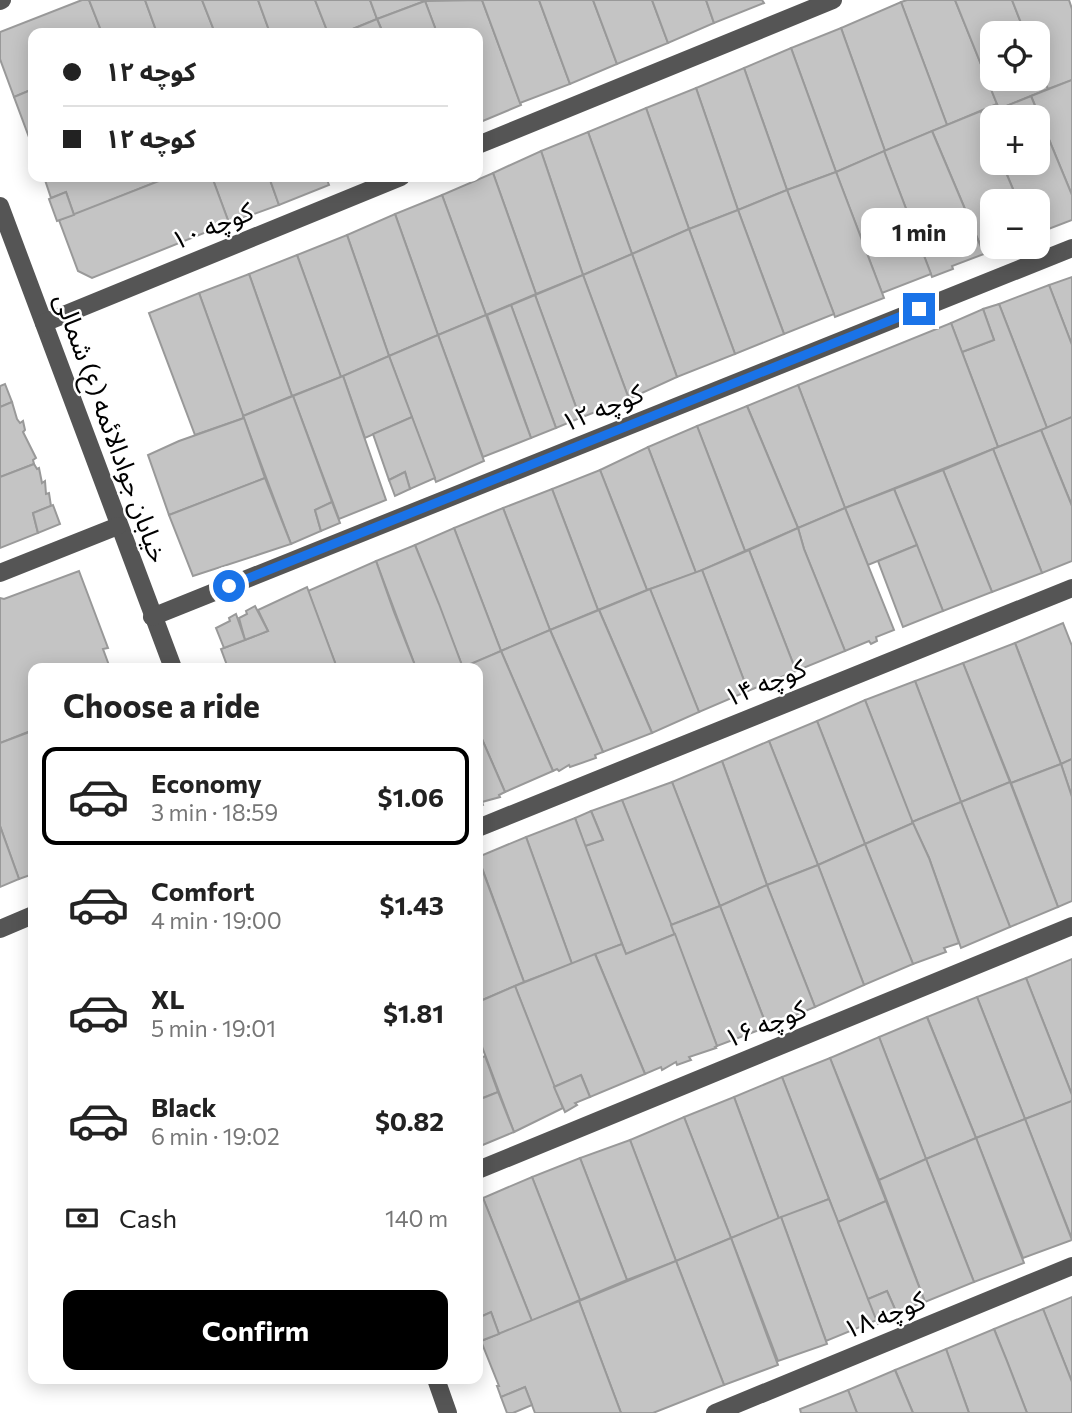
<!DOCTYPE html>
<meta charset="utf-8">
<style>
:root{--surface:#fff;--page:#f2f2f2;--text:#222;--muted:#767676;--line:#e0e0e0;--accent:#000}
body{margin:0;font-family:Commissioner,"Noto Sans Arabic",sans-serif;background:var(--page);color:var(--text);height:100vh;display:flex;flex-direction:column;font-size:26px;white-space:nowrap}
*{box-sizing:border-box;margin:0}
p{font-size:23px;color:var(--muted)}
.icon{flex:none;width:38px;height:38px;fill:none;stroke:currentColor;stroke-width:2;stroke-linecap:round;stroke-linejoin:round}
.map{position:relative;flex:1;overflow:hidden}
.sheet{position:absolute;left:28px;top:663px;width:455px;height:721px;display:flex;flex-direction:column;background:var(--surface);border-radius:14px;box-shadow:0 4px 18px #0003}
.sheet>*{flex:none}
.banner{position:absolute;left:28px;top:28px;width:455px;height:154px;border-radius:14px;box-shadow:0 4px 18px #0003;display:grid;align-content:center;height:154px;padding:0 35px;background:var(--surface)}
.buttons{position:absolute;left:980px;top:21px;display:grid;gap:14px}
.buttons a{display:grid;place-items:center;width:70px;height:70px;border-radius:14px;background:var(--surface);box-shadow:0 4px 18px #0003;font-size:35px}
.end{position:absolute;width:32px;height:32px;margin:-16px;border:9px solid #1a73e8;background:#fff;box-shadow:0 0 0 4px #fff}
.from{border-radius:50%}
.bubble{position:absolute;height:49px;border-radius:14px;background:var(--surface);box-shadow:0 4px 18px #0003;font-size:23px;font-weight:700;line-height:49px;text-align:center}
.banner b{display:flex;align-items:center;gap:24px;height:66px;font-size:26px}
.banner b+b{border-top:2px solid var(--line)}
.banner i{width:18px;height:18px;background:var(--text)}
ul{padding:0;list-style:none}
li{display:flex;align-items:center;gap:21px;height:98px;margin:0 14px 10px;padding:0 21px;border:4px solid transparent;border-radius:14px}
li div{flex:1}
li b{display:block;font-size:26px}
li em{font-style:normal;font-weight:700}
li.selected{border-color:var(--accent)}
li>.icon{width:63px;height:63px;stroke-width:1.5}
h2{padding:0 35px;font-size:32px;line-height:84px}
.pay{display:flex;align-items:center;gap:18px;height:77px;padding:0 35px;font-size:26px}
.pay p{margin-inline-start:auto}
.primary-button{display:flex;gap:14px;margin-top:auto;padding:14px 35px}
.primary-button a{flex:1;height:80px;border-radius:14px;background:var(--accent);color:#fff;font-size:28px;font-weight:700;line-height:80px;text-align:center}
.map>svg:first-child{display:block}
.building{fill:#c4c4c4;stroke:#999;stroke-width:2}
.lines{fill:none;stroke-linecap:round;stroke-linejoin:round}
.minor{stroke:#555;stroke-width:18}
.route{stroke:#1a73e8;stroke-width:9}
.labels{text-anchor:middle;stroke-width:5;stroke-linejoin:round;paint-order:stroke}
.street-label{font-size:26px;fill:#000;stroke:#fff}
</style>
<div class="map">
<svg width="1072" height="1413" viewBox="0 0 1072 1413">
<rect width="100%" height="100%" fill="#fff"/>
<g class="building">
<path d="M82,0H89L102,33H33V89L14,97L0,59V32Z"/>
<path d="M89,0H145L157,33H102Z"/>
<path d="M145,0H202L215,33H157Z"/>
<path d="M202,0H258L270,33H215Z"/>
<path d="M258,0H315L328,33H270Z"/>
<path d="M315,0H370L377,19L343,33H328Z"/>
<path d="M370,0H425V1L377,19Z"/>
<path d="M482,0L521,105L478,123V33H437L425,1Z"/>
<path d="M482,0H539L570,84L520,103Z"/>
<path d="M539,0H593L617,64L570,84Z"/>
<path d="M593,0H652L668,43L617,64Z"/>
<path d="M652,0H706L714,23L668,43Z"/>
<path d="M706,0H762L764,3L714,23Z"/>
<path d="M907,0H955L997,104L947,125L901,2Z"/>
<path d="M955,0H1012L1025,33H992V79H1038V64L1048,89L999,109Z"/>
<path d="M1012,0H1069L1072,9V80L1048,89L1038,64V33H1025Z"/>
<path d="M425,1L437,33H383L377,19Z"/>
<path d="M901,2L947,125L885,151L841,28Z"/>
<path d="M377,19L383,33H343Z"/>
<path d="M841,28L885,151L836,172L791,48Z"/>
<path d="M791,48L836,172L787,190L744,68Z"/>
<path d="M744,68L787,190L738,210L696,88Z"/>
<path d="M1072,80V195L1031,96Z"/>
<path d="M696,88L738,210L689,229L646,108Z"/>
<path d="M33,89V148L14,97Z"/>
<path d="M1031,96L1072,195V220L1038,233V201H1018L1002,163H1038V117H992V141L981,111L997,104L999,109Z"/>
<path d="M646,108L689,229L632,254L588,132Z"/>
<path d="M981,111L992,141V163H1002L1018,201H992V247H1002L984,254L932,131Z"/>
<path d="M932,131L984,254L952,266L953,269L932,277L884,151Z"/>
<path d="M588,132L632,254L583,275L541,151Z"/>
<path d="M541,151L583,275L536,294L493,173Z"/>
<path d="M884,151L931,274L882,293L836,172Z"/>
<path d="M836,172L884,298L835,317L787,190Z"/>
<path d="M493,173L536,294L486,315L442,195Z"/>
<path d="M44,177H169L74,215L66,192L51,198Z"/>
<path d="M212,177H269L279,205L229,223Z"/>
<path d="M212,177L229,223L92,278L78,271L59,220L169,177Z"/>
<path d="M269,177H326L329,185L279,205Z"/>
<path d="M787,190L834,314L784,334L738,210Z"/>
<path d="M66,192L74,215L57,221L49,199Z"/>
<path d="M442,195L486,315L438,335L395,214Z"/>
<path d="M738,210L784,334L735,354L689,229Z"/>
<path d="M395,214L438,335L389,356L347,235Z"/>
<path d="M689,229L735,354L677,377L632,254Z"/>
<path d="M347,235L389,356L341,377L297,255Z"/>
<path d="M632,254L677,377L629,399L583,275Z"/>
<path d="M297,255L341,377L292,396L249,274Z"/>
<path d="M249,274L292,396L243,416L199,293Z"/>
<path d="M583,275L629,399L580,418L535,295Z"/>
<path d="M1072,277V345L1049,285Z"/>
<path d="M1049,285L1072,345V417L1047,428L999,304Z"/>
<path d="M199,293L244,418L195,435L149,313Z"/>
<path d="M535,295L580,418L556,428L511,305Z"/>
<path d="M999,304L1047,428L998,447L962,352L994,340L983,309Z"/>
<path d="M511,305L556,428L531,438L487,315Z"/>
<path d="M983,309L994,340L962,352L951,323Z"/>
<path d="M486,315L531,438L483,457L438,335Z"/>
<path d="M951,323L998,447L845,508L798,385Z"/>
<path d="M438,335L484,461L436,482L389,356Z"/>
<path d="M389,356L412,417L365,438L343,376Z"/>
<path d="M343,376L386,500L339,519L293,396Z"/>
<path d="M5,384L12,402L0,407V386Z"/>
<path d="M798,385L845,508L798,528L747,406Z"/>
<path d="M293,396L332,502L315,510L321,531L291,544L243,416Z"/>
<path d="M12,402L17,419L20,423L23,421L25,430L23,432L36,458L33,460L34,464L0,477V407Z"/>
<path d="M747,406L798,528L745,551L697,426Z"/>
<path d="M412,417L435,478L410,489L405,472L389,480L373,434Z"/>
<path d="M1072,417V506L1041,430Z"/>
<path d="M244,418L265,478L169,515L148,455L179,441Z"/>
<path d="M697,426L745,551L696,573L648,447Z"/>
<path d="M1041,430L1072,506V561L1042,573L993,449Z"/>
<path d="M648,447L696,573L647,590L600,470Z"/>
<path d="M993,449L1042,573L992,592L943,470Z"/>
<path d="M34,464L37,469L39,468L42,483L45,481L46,494L49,493L51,506L33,513L38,533L0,548V477Z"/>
<path d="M600,470L647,590L598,610L552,489Z"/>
<path d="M943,470L992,592L943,611L894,489Z"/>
<path d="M405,472L410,489L395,496L389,480Z"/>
<path d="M265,478L291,544L193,576L169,515Z"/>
<path d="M552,489L598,610L550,630L503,508Z"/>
<path d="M894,489L917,545L868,565L845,508Z"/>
<path d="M332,502L340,523L321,531L315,510Z"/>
<path d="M53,505L60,524L38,533L33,513Z"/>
<path d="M503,508L550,630L501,651L454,528Z"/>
<path d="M845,508L894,630L876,637L877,641L871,644L869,641L845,651L804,549L798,528Z"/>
<path d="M454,528L501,651L463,668L415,545Z"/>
<path d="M798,528L804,549L845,651L796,671L749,550Z"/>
<path d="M415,545L439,604L463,668H416L376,561Z"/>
<path d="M917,545L943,611L903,627L878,561Z"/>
<path d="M749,550L796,671L748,691L702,570Z"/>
<path d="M376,561L394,612L416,668H337L308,591Z"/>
<path d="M702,570L748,691L699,712L650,589Z"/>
<path d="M79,571L108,648L103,649L110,668H33V730L0,743V598L4,599Z"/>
<path d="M307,587L337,668H228L221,649L268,631L258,610Z"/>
<path d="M650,589L699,712L652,733L599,610Z"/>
<path d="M255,606L268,631L245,640L239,618L247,614L246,611Z"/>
<path d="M599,610L652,733L603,752L550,630Z"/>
<path d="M236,614L245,640L224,648L216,628L230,621L229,618Z"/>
<path d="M1063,623L1072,646V759L1061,764L1015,643Z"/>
<path d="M550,630L603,752L595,755L596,758L570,767L569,765L559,771L557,769L553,771L501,651Z"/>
<path d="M1015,643L1061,764L1011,783L963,663Z"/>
<path d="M501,651L553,771L505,792L478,730V668H461Z"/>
<path d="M963,663L1010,782L961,802L915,681Z"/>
<path d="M915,681L961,802L912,822L865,700Z"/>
<path d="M865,700L913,823L865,844L817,721Z"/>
<path d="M817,721L865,844L818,865L769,741Z"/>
<path d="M478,730L505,792L499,795L500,797L482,802L483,805L478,807Z"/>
<path d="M32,731L33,874L19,879L0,826V743Z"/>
<path d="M769,741L818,865L767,885L722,761Z"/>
<path d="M1072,759V797L1061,764Z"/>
<path d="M722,761L767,885L720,906L672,782Z"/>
<path d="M1061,764L1072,797V901L1058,907L1011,783Z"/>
<path d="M672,782L720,906L671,925L622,800Z"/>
<path d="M1010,782L1058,907L1010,927L961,802Z"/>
<path d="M622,800L675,934L626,954L585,846L603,840L591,811Z"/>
<path d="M961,802L1010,927L961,948L929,858L912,822Z"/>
<path d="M591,811L603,840L585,846L575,818Z"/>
<path d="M575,818L622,944L572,964L526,837Z"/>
<path d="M913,823L929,858L959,943L944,948L946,952L913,964L865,844Z"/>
<path d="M0,826L19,879L0,887Z"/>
<path d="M526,837L572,964L524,982L478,857Z"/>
<path d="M865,844L913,964L864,985L818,865Z"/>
<path d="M478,858L524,982L478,1002Z"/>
<path d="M818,865L864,985L815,1007L767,885Z"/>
<path d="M767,885L815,1007L767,1027L720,906Z"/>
<path d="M720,906L767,1027L717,1046L671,925Z"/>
<path d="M675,934L717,1046L715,1047L716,1048L689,1057L691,1060L677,1065L676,1062L662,1070L661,1067L645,1074L595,954L622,944L626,954Z"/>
<path d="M595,954L645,1074L590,1097L581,1075L554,1087L515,986Z"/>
<path d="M1072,959V1095L1026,978Z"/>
<path d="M1026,978L1072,1095V1101L1025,1119L977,997Z"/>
<path d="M515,986L563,1108L514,1132L478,1036V1002Z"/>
<path d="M977,997L1025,1119L976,1138L927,1017Z"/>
<path d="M927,1017L976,1138L926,1159L879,1037Z"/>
<path d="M879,1037L926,1159L879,1180L830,1058Z"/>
<path d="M485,1056L498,1092L478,1100V1059Z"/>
<path d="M830,1058L886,1201L838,1222L782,1077Z"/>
<path d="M581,1075L590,1097L575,1103L577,1105L565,1112L554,1087Z"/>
<path d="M782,1077L829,1199L779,1219L734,1097Z"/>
<path d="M498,1092L514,1132L478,1147V1100Z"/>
<path d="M734,1097L779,1219L731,1238L684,1117Z"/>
<path d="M1072,1101V1239L1025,1119Z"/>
<path d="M684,1117L731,1238L676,1261L630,1140Z"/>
<path d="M1025,1119L1072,1240L1023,1258L976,1138Z"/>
<path d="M976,1138L1024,1263L974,1282L926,1159Z"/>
<path d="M630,1140L676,1261L627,1280L580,1158Z"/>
<path d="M580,1158L627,1280L580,1300L532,1177Z"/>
<path d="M926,1159L974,1282L925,1302L879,1180Z"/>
<path d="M532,1177L580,1300L532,1321L483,1198Z"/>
<path d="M483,1198L532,1321L499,1334L491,1312L478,1318V1200Z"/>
<path d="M829,1199L877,1320L826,1341L781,1217Z"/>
<path d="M886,1201L925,1302L909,1307L911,1311L898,1316L887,1291L868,1299L838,1222Z"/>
<path d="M781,1217L827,1344L778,1361L731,1238Z"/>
<path d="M731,1238L778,1365L724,1385L676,1261Z"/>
<path d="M676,1261L724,1385L653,1413H621L579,1301Z"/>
<path d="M887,1291L898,1316L878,1324L868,1299Z"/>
<path d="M1072,1297V1382L1043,1309Z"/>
<path d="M579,1301L621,1413H535L525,1387L501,1397L497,1386H499L481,1341Z"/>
<path d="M1043,1309L1072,1382V1413H1027L994,1329Z"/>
<path d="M491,1312L499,1334L478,1342V1318Z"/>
<path d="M994,1329L1007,1361L1027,1413H969L946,1349Z"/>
<path d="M946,1349L969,1413H913L895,1370Z"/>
<path d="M895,1370L913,1413H857L848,1390Z"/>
<path d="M525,1387L532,1405L513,1413H507L501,1397Z"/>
<path d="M848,1390L857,1413H801L800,1409Z"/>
</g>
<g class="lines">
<g class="minor">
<path d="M0,1L2,0"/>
<path d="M478,145L833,0"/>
<path d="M0,206L173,668"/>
<path d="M44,323L401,177"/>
<path d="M0,573L118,526"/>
<path d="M152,617L1072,248"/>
<path d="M478,828L1072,588"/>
<path d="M0,929L33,915"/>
<path d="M478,1170L1072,926"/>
<path d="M436,1379L448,1413"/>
<path d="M715,1413L1072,1266"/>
</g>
</g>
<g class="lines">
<path class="route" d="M229,586L919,309"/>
</g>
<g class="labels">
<g class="street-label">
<text transform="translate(212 226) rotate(-22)" y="9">کوچه ۱۰</text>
<text transform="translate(602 408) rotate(-22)" y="9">کوچه ۱۲</text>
<text transform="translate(111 428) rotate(70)" y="9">خیابان جوادالائمه (ع) شمالی</text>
<text transform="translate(765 683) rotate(-22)" y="9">کوچه ۱۴</text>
<text transform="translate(765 1024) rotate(-22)" y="9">کوچه ۱۶</text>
<text transform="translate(884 1315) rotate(-22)" y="9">کوچه ۱۸</text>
</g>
</g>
</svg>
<div class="buttons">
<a><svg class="icon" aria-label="locate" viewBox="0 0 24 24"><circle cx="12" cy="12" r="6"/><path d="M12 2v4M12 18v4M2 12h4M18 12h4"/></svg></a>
<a>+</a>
<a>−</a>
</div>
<i class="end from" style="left:229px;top:586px"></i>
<i class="end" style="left:919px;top:309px"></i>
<div class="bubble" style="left:861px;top:208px;width:116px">1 min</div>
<div class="banner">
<b><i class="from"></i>کوچه ۱۲</b>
<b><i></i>کوچه ۱۲</b>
</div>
<section class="sheet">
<h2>Choose a ride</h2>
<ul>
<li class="selected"><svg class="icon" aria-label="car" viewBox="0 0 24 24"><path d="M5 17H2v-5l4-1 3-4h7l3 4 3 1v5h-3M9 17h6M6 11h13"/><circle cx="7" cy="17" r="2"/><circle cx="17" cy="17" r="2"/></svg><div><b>Economy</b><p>3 min · 18:59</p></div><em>$1.06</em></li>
<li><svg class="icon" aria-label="car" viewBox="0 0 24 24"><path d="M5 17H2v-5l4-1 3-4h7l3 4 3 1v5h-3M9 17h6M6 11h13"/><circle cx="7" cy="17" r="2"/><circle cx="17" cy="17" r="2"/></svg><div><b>Comfort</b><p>4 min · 19:00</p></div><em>$1.43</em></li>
<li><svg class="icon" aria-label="car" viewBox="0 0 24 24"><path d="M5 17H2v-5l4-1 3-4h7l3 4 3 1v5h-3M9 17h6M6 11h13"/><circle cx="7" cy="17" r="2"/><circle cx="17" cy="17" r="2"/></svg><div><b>XL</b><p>5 min · 19:01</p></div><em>$1.81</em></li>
<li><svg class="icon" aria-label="car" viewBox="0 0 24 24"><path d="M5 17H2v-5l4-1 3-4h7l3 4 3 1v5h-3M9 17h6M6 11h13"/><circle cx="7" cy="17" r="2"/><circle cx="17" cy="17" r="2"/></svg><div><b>Black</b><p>6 min · 19:02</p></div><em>$0.82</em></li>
</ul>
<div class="pay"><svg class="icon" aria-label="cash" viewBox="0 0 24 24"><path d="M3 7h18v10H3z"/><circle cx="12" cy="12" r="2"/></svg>Cash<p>140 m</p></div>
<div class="primary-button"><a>Confirm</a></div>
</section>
</div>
